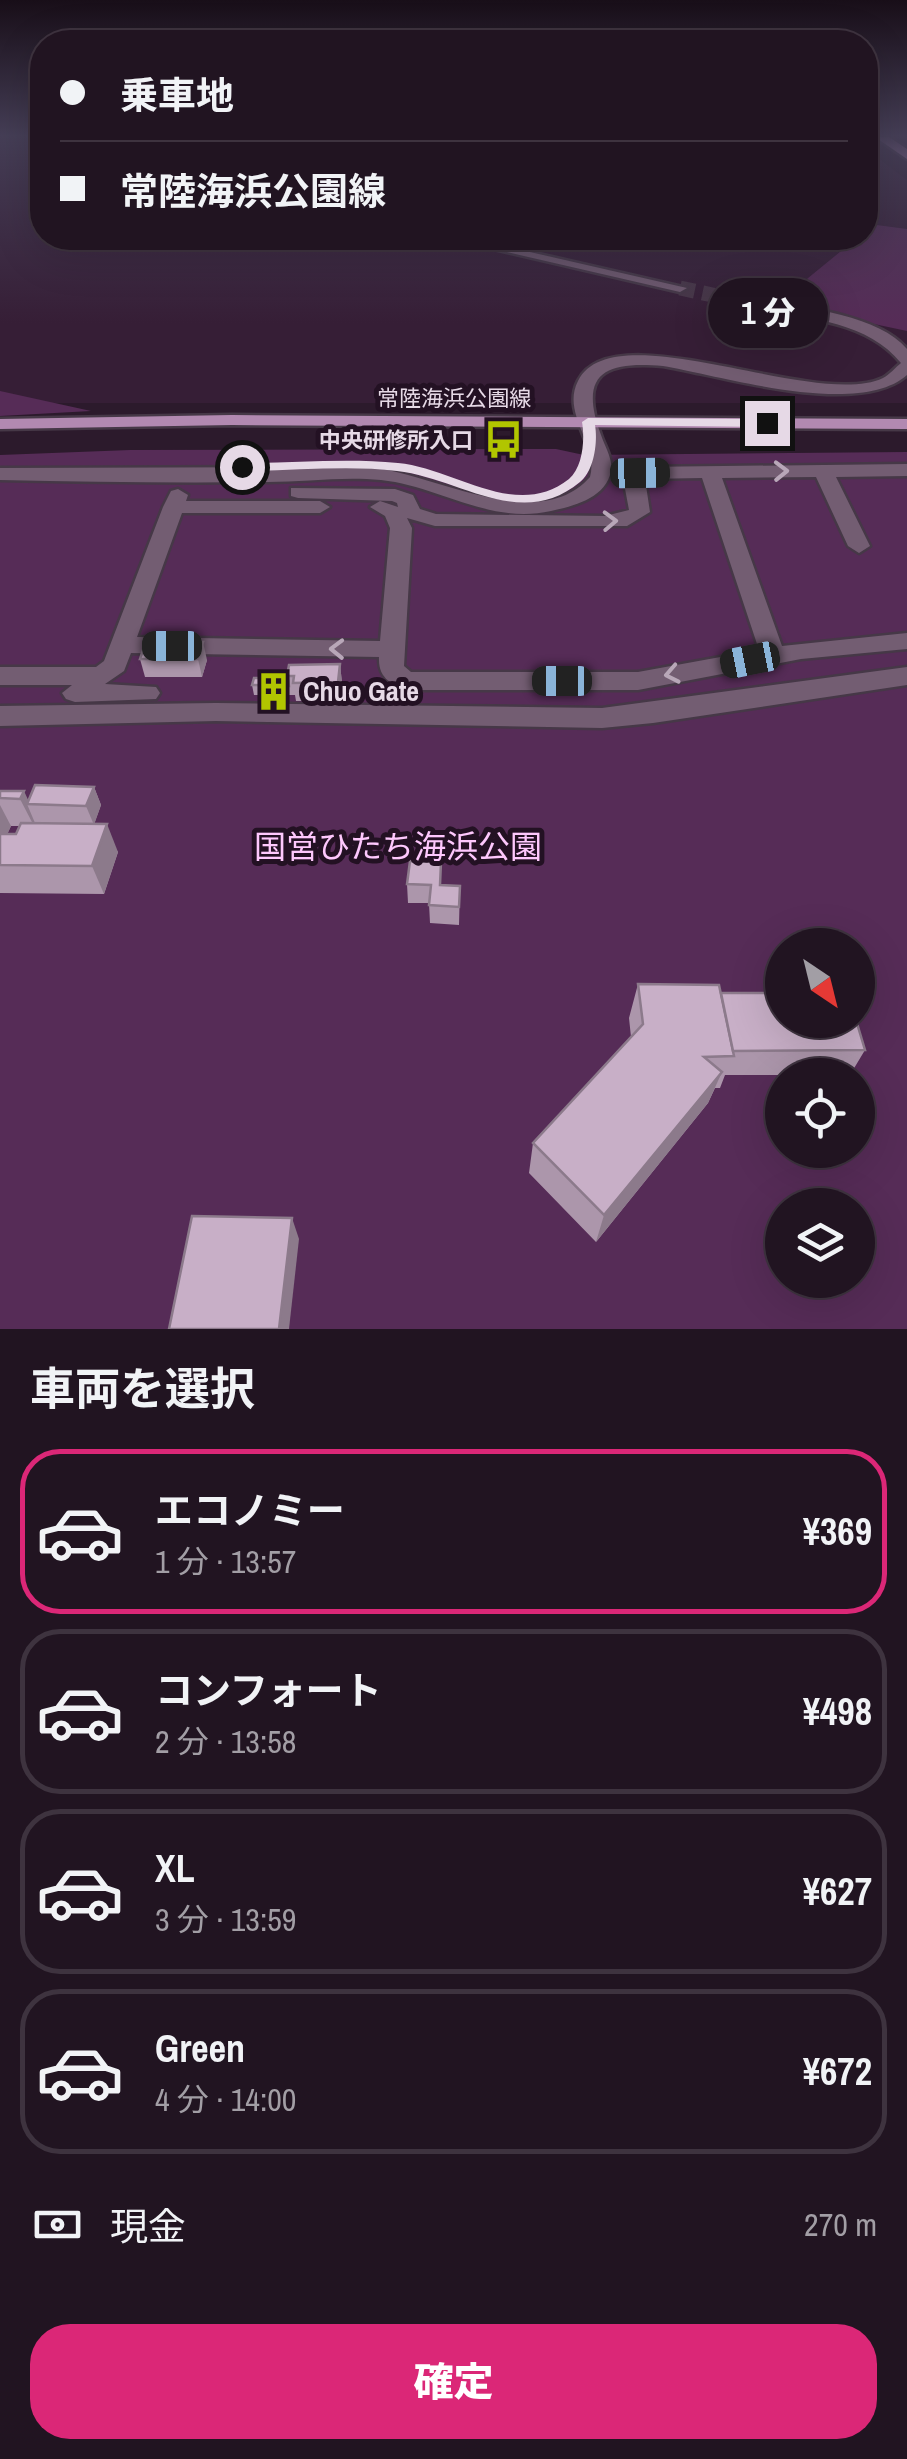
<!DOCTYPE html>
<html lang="ja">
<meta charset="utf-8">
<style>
:root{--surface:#211421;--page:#291d2a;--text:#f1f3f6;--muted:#a29ea5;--line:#3e333f;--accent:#db2777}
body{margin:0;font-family:"Archivo Narrow","Noto Sans JP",sans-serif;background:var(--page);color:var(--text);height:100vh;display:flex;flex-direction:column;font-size:38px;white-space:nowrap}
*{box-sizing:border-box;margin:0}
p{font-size:32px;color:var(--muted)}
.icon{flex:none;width:55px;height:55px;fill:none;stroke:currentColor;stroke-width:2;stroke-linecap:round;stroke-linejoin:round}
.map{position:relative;height:1329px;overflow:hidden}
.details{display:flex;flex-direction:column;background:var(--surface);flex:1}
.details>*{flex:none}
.banner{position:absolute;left:30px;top:30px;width:848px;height:220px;border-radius:40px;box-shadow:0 10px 40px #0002,0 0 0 2px var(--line);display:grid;align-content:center;height:220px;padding:0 30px;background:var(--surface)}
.needle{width:65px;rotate:145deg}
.tools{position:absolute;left:765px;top:928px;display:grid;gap:20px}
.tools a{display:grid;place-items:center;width:110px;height:110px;border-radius:50%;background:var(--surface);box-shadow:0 10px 40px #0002,0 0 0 2px var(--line);font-size:50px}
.end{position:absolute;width:45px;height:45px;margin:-22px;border:12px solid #e6d9e6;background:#111;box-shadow:0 0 0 5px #111}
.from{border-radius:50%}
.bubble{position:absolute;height:70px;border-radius:35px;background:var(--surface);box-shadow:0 10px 40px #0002,0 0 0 2px var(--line);font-size:32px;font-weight:800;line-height:70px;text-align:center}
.car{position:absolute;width:30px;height:60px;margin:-30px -15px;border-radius:12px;box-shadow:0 0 8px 2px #0007;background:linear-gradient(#222 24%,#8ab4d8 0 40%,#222 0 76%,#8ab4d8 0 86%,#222 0)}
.banner b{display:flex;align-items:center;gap:35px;height:95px;font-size:38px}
.banner b+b{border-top:2px solid var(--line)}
.banner i{width:25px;height:25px;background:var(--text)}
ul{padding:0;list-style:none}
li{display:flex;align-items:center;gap:30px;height:165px;margin:0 20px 15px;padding:0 10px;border:5px solid var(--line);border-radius:40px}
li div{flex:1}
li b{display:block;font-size:38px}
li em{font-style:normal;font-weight:800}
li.active{border-color:var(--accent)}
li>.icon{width:90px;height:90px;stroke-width:1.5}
h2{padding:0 30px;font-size:45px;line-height:120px}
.pay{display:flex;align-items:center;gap:25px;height:110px;padding:0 30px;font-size:38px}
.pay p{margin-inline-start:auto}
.button{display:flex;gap:20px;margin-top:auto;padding:20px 30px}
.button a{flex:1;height:115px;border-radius:40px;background:var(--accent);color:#fff;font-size:40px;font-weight:800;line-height:115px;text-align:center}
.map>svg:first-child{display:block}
.built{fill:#361e36}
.green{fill:#562c57;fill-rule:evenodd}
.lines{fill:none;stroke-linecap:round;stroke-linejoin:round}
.minor-tunnel{stroke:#483748;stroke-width:15;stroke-dasharray:15 8;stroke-linecap:butt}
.minor-casing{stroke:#463847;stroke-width:5}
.major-casing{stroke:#463847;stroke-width:5}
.highway-casing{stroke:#463847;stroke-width:5}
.minor{fill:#735d72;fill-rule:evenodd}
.major{fill:#b289b1;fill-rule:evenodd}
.highway{fill:#dca6db;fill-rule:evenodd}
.wall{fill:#ac96ab;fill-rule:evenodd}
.shaded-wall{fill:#8c7a8b}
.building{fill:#c8afc7;stroke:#8c7a8b;stroke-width:2.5}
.oneway{stroke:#b8a7b8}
.route{fill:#e6d9e6}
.labels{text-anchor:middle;stroke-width:10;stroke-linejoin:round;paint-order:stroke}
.far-street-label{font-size:22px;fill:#e6d9e6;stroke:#231123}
.far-poi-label{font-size:22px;font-weight:bold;fill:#e6d9e6;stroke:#231123;text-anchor:end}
.poi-label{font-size:28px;font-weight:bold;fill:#e6d9e6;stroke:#231123;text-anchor:start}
.near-park-label{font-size:32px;fill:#fec8fd;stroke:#231123}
</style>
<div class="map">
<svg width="907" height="1329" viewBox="0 0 907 1329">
<rect width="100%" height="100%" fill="#2c1a2c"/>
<path class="built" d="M0,137H42V238H865V148L907,180V403H0Z"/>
<g class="green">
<path d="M869,224L907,229V331L761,300L802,283L857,238H865Z"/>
<path d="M0,391L91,411L0,416Z"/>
<path d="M556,449L584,455L907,452V1329H0V455L130,450ZM782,945H858V1020H782ZM782,1075H858V1150H782ZM782,1205H858V1280H782Z"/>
</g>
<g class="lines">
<path class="minor-tunnel" d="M680,288L750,303"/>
<defs>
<g id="minor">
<path d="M446,238H469L687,288L680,292Z"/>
<path d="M750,299C794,306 877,313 907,349V375C859,418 722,376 663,366C605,361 578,373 601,435C605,447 613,459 611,471C606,498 574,506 551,511C490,525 439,486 381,480C343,476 305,482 267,482C178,483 89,482 0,480V468L366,467C431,471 537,537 590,477C599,445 561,414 578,381C613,311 816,410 883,378C889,375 896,367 901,363C865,318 797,318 745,306L743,303Z"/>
<path d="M907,464V476L836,477L870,546L859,553L848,546L816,477L722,478L782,646L907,633V649L801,659L638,690H411C392,685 378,679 379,657L131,653L124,671L105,684L156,687L160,693L156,699L75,702L66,699L62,693L72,685H0V667H96L104,661L163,507L171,491L178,489L188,495L186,501H320L330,507L320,513H182L137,637L380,641L390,528L385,516L370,507L380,501L398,507L397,503L392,501L298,498L291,496V488L395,489L413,495L420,509L436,514L605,516L629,510L623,478L640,467ZM702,478L759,650L638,672H411L404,666L412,528L407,518L435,526H627L650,512L645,479Z"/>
<path d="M907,667V685L653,723L602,728L216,721L0,726V706L216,703L602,708Z"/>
</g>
<path id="major" d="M232,415L907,419V429L232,425L0,429V419Z"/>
<path id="highway" d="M875,137H889L907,149V159Z"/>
</defs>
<use href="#minor" class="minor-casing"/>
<use href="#major" class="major-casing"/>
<use href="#highway" class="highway-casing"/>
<use href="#minor" class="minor"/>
<use href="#major" class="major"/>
<use href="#highway" class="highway"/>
</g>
<g class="wall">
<path d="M216,238H248V240L234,244Z"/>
<path d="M267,238H321L291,250L268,241Z"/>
<path d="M146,641L207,660L202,677H145L140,659Z"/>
<path d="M340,664L342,683L340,701H296L295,695H254L252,685L288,678L287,676Z"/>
<path d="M94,787L101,805L94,824L118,852L104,894L0,893V791L28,800ZM11,826H20L16,834H7Z"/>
<path d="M407,884L460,886L459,925L430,923L429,903H408Z"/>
<path d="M638,984L721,993L865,1050L850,1075H725L720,1088H715L708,1103L596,1242L529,1173L533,1143L631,1037L629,1018Z"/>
</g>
<g class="shaded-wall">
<path d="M233,238H248V240L234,244Z"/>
<path d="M290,238H321L291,250Z"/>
<path d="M203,642L207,660L202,677L198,659Z"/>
<path d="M340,664L342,683L340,701L338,682Z"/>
<path d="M94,787L101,805L94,825L86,806Z"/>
<path d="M24,791L30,804H27L35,823L34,826L20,799Z"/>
<path d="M0,805L11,826L0,851Z"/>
<path d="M107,824L118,852L104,894L92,866Z"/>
<path d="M722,1072L708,1103L596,1242L604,1215Z"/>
<path d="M292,1218L299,1239L289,1329H279Z"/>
</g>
<g class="building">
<path d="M146,641L203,642L198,659H140Z"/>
<path d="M340,664L338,682L293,683L294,676H287L289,665Z"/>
<path d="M254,678H288L289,686L252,685Z"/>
<path d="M35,785L94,787L86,806L27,804Z"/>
<path d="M0,791H24L20,799L0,798Z"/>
<path d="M21,823L107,824L92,866L0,865V834H16Z"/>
<path d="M410,861L441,862L440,885L460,886L459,907L429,905L431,885L407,884Z"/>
<path d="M638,984L719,985L734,1056L704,1057L722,1072L604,1215L533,1143L643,1024Z"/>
<path d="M721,993H782V1020H856L865,1050L733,1051Z"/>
<path d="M192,1216L292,1218L279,1329H169Z"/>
</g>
<defs><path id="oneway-chevron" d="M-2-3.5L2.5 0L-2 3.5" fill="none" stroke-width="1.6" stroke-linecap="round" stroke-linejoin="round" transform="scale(2.5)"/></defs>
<g class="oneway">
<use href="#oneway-chevron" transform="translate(781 471) rotate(-1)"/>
<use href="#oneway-chevron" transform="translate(610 521) rotate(-2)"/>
<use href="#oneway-chevron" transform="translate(337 649) rotate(-179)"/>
<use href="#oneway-chevron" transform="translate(672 674) rotate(169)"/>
</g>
<linearGradient id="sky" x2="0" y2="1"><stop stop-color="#180e18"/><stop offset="0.42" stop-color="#453e56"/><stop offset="1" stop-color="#453e56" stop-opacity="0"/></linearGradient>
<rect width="907" height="323" fill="url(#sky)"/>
<path class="route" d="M588,418L767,419L773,423L767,427L595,425C598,442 594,471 580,482C521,531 460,478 397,471C347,465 293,471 242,471L236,467L242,463C294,463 347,458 398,463C454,468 516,521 569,479C583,467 585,439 582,422Z"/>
<defs>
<symbol id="bus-bare" viewBox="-9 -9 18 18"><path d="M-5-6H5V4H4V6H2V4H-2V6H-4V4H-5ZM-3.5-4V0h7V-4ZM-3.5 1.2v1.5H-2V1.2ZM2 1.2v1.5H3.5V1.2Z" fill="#b1c500" stroke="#231123" stroke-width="2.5" paint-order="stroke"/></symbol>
<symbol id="building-bare" viewBox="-9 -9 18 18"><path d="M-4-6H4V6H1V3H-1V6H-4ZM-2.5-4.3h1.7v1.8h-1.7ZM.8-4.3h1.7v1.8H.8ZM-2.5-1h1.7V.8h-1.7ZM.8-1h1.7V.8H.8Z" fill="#b1c500" stroke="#231123" stroke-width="2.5" paint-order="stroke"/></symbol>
</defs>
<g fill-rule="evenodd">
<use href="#bus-bare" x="476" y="412" width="55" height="55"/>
<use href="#building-bare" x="246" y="664" width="55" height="55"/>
</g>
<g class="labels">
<g class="far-street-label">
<text x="454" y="406">常陸海浜公園線</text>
</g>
<g class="far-poi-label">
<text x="473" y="448">中央研修所入口</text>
</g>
<g class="poi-label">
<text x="303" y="701">Chuo Gate</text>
</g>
<g class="near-park-label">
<text x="398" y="858">国営ひたち海浜公園</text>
</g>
</g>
</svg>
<div class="tools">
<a><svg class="needle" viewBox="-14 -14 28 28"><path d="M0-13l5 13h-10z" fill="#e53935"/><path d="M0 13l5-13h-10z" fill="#a29ea5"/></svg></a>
<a><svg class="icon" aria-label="locate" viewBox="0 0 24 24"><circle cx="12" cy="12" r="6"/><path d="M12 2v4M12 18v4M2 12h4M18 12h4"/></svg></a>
<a><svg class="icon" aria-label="layers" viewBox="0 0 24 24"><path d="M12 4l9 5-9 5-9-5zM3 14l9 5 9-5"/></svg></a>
</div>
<i class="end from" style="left:242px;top:467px"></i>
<i class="end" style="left:767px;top:423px"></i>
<div class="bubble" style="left:708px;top:278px;width:120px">1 分</div>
<i class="car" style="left:640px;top:473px;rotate:89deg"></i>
<i class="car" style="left:172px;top:646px;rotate:270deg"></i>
<i class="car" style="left:750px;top:660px;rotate:259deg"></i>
<i class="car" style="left:562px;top:681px;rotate:270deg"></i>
<div class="banner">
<b><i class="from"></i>乗車地</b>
<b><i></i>常陸海浜公園線</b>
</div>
</div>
<section class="details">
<h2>車両を選択</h2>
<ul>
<li class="active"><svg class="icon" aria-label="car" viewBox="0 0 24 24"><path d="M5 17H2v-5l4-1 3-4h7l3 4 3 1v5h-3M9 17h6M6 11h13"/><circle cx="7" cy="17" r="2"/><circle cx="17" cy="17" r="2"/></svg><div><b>エコノミー</b><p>1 分 · 13:57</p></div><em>¥369</em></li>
<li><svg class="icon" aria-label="car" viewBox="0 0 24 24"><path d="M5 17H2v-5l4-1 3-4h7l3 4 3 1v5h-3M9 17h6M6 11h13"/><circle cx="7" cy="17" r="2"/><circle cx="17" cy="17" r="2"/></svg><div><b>コンフォート</b><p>2 分 · 13:58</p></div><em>¥498</em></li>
<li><svg class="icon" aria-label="car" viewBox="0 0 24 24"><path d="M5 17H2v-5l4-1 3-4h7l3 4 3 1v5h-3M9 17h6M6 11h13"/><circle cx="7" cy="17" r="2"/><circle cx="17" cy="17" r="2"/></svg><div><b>XL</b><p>3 分 · 13:59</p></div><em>¥627</em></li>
<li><svg class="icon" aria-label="car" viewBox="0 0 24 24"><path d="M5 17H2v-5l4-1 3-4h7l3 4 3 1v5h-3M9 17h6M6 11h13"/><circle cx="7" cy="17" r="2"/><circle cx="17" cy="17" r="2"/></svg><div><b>Green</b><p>4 分 · 14:00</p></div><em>¥672</em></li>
</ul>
<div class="pay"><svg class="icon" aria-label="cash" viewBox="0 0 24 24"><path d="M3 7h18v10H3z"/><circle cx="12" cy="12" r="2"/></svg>現金<p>270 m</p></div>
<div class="button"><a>確定</a></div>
</section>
